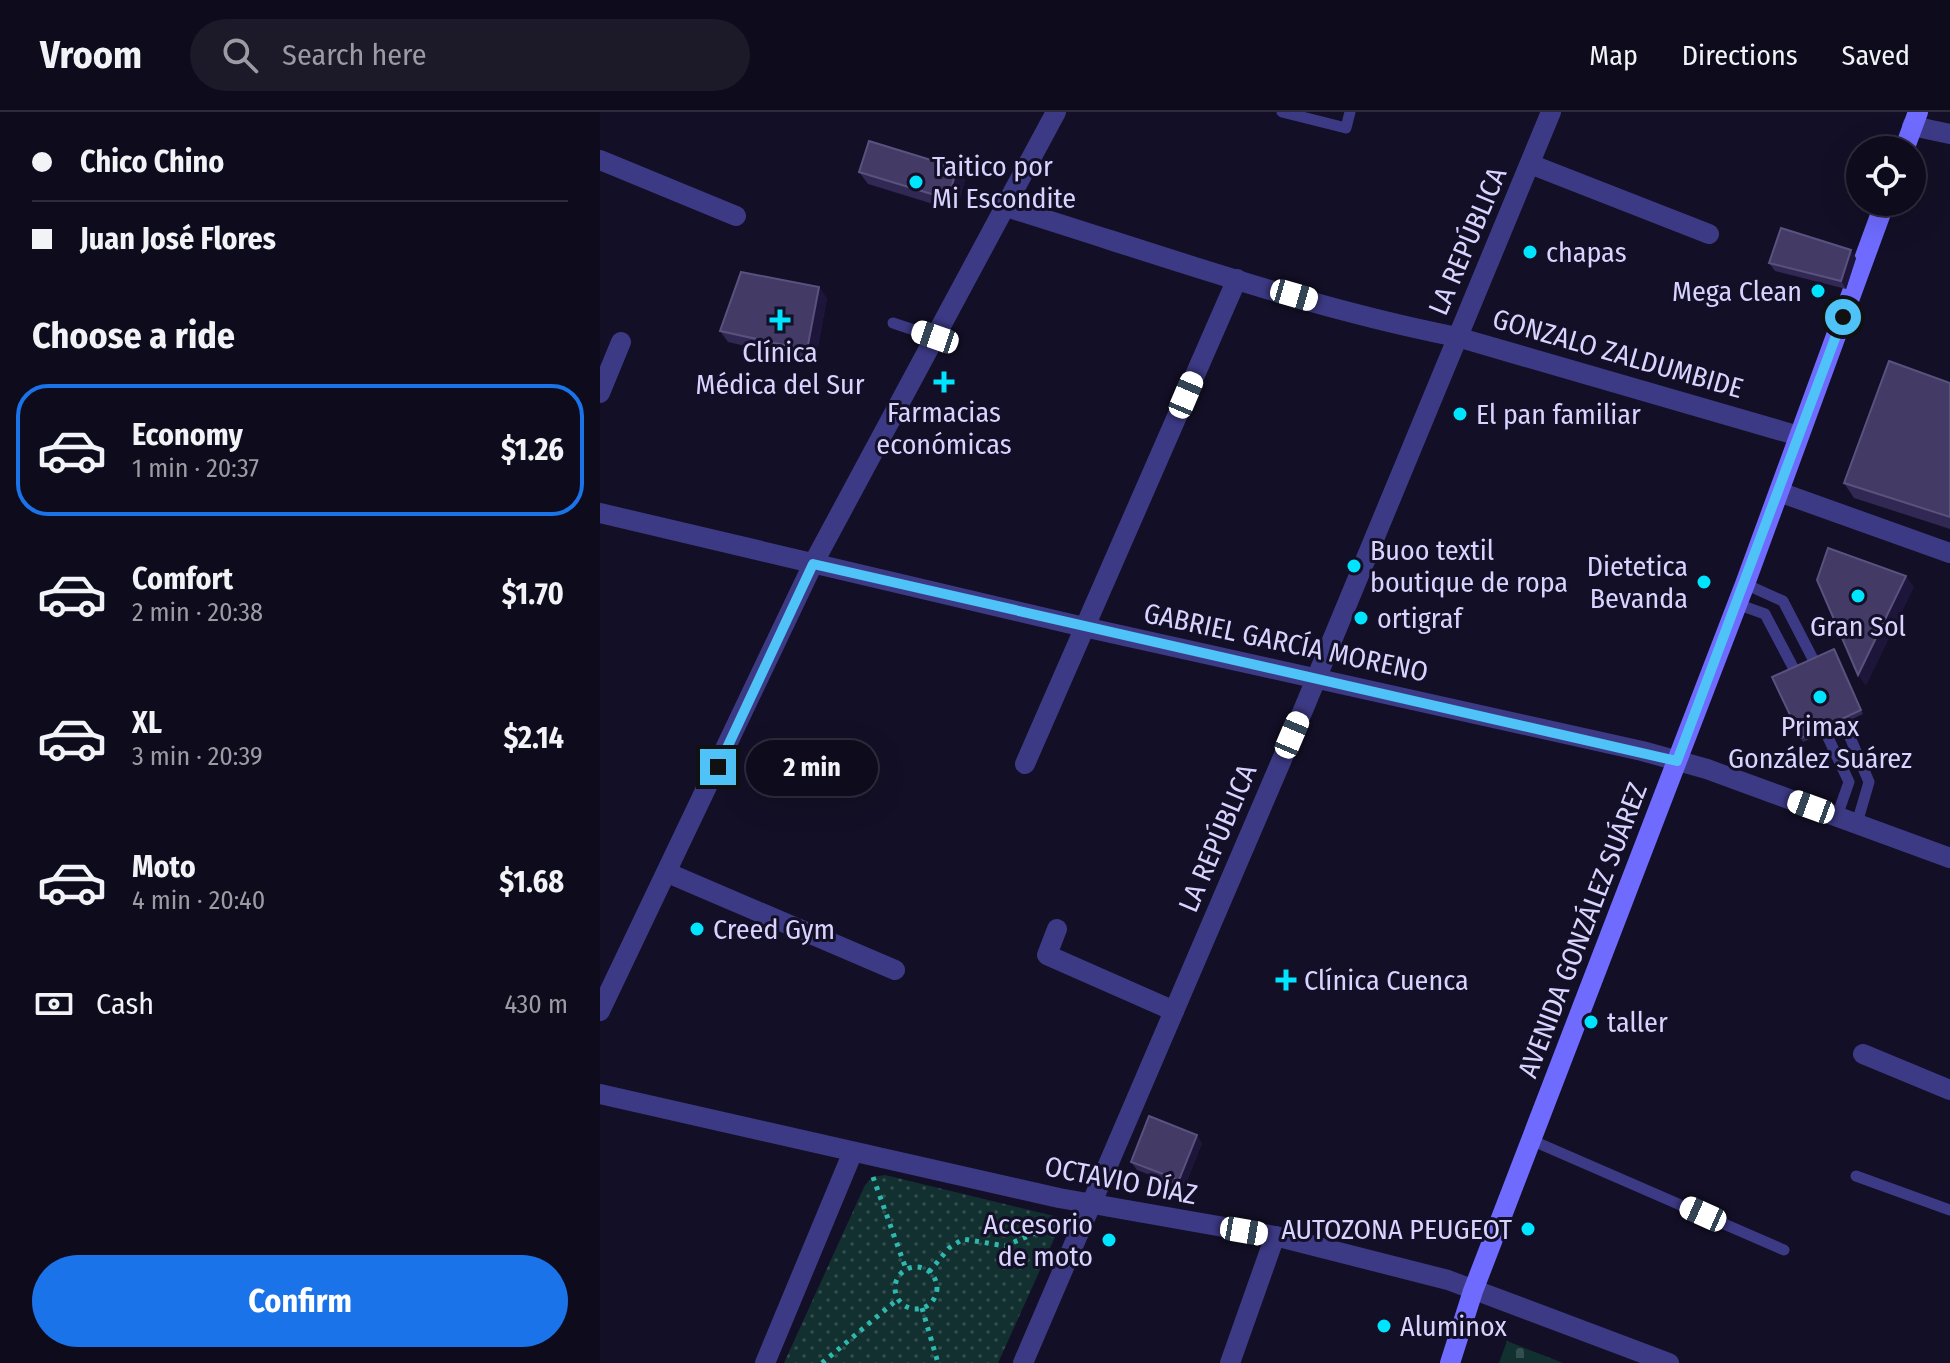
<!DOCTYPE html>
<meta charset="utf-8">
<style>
:root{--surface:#0e0b1c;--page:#1c1929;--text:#f1f3f6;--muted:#9b9ba3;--line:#2e2b3b;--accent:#1a73e8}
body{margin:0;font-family:"Fira Sans Condensed",sans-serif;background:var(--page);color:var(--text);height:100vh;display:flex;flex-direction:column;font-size:30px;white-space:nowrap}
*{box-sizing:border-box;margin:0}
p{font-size:26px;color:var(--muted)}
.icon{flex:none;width:44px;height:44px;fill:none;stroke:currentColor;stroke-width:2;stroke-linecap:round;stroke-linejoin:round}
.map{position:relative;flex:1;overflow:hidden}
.sheet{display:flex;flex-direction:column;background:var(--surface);width:600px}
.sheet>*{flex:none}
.banner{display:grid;align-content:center;height:176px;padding:0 32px;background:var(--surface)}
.fabs{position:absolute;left:1246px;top:24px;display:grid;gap:16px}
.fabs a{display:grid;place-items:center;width:80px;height:80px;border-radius:50%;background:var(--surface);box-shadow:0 8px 32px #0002,0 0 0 2px var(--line);font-size:40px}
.end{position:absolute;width:36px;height:36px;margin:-18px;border:10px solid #4fc3f7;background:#111;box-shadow:0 0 0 4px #111}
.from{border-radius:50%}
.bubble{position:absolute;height:56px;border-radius:28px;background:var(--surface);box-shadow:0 8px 32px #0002,0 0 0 2px var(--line);font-size:26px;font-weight:700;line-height:56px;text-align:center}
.car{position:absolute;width:24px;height:48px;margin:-24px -12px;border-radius:10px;box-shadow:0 0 6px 2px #0007;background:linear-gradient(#fff 24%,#345 0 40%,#fff 0 76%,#345 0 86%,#fff 0)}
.banner b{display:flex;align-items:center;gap:28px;height:76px;font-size:30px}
.banner b+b{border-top:2px solid var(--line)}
.banner i{width:20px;height:20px;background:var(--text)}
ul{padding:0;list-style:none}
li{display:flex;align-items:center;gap:24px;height:132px;margin:0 16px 12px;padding:0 16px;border:4px solid transparent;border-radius:32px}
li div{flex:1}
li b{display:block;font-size:30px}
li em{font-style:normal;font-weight:700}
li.selected{border-color:var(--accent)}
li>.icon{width:72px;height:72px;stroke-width:1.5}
h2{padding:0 32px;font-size:36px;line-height:96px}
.pay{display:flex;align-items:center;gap:20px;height:88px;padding:0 32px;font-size:30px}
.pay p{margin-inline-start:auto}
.cta{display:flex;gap:16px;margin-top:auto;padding:16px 32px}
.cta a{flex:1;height:92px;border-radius:48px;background:var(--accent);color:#fff;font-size:32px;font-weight:700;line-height:92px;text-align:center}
header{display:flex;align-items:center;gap:48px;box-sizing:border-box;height:112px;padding:0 40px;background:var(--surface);border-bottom:2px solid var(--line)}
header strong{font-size:38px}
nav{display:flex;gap:44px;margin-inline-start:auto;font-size:28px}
.search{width:560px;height:72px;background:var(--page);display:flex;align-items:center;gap:20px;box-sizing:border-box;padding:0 28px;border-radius:44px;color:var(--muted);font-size:30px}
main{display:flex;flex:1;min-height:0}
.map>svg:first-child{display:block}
.cemetery{fill:url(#cemetery-stones)}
.park{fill:url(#park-dots)}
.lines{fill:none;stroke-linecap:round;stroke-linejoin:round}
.path{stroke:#2fb8b0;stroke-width:5;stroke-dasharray:4 6;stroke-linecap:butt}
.service{stroke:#3d3a85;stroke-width:11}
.minor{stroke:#3d3a85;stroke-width:20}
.tertiary{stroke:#3d3a85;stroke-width:20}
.secondary{stroke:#6f6bff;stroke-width:20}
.wall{fill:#312854}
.shaded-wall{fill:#1d163a}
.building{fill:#433a66;stroke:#5a527e;stroke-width:2}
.route{stroke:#4fc3f7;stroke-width:10}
.poi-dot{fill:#00e5ff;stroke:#130f26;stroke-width:3}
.labels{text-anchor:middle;stroke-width:6;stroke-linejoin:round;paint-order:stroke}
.poi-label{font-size:28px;fill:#d9d4ff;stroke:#130f26;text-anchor:start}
.street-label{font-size:28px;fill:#d9d4ff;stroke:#130f26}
</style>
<header>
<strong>Vroom</strong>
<div class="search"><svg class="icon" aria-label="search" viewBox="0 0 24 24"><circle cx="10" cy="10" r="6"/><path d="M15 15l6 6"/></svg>Search here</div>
<nav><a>Map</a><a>Directions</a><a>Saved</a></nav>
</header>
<main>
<section class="sheet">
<div class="banner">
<b><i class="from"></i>Chico Chino</b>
<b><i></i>Juan José Flores</b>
</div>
<h2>Choose a ride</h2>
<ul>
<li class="selected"><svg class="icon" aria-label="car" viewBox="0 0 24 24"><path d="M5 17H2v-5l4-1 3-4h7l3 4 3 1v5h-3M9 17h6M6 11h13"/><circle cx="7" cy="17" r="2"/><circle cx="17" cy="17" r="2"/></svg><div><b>Economy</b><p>1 min · 20:37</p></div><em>$1.26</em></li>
<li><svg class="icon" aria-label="car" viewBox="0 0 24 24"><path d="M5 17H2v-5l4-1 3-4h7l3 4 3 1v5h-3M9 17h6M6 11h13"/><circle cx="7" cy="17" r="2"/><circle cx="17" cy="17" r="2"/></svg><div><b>Comfort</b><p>2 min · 20:38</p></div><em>$1.70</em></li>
<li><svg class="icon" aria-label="car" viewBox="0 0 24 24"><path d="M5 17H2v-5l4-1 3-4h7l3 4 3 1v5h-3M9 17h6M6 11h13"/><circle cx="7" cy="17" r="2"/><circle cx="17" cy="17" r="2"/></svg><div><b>XL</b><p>3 min · 20:39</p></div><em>$2.14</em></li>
<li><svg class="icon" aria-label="car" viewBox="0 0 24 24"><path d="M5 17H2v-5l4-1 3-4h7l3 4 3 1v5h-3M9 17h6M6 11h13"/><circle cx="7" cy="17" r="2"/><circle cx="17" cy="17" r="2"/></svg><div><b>Moto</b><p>4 min · 20:40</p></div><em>$1.68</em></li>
</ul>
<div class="pay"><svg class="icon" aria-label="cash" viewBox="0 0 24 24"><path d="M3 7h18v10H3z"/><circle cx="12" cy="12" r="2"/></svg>Cash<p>430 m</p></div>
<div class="cta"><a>Confirm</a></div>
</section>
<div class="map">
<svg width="1350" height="1251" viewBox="0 0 1350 1251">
<defs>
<pattern id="cemetery-stones" width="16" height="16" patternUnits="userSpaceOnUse" patternTransform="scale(2)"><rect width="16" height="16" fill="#12302f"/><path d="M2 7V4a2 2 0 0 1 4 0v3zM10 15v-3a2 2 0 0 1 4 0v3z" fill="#344d4e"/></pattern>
<pattern id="park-dots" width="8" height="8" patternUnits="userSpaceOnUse" patternTransform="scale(2)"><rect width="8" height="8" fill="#12302f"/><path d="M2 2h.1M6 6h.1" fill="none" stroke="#344d4e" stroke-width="1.8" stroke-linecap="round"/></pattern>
</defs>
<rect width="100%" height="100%" fill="#130f26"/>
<path class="cemetery" d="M907,1229L963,1251H899Z"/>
<path class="park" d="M285,1063L458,1105L459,1116L398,1251H184L265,1073L273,1065Z"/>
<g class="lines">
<g class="path">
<path d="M273,1065L306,1157"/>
<circle cx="316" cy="1176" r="21"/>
<path d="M329,1160L349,1136L363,1127L405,1134L460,1110"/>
<path d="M322,1196L338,1251"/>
<path d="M222,1251L298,1187"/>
</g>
<g class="service">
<path d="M682,0L746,16L750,0"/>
<path d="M293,211L335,225"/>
<path d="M1145,472L1183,489L1215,551"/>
<path d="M1137,492L1165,502L1195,559"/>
<path d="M1244,611L1269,670L1257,711"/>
<path d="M1225,619L1249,670L1237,704"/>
<path d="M931,1028L1184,1138"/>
<path d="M1256,1064L1350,1098"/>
</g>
<g class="minor">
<path d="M1312,14L1350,22"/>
<path d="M0,48L136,104"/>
<path d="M930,52L1109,122"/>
<path d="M406,95C555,141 704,195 857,225L1199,324"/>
<path d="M0,281L21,230"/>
<path d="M1179,380L1350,441"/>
<path d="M0,401L484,515L1042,639L1107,657L1350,746"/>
<path d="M425,652L637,167"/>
<path d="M68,761L295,858"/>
<path d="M457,817L447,843L574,899"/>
<path d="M1263,942L1350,978"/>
<path d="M0,982L459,1086L675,1124L848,1168L1069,1251"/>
<path d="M165,1251L252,1042"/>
<path d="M423,1251L704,596L951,0"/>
<path d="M630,1251L675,1124"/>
</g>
<path class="tertiary" d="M0,899L213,452L456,0"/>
<g class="secondary">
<path d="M1304,38L1318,0"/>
<path d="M850,1251L873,1179L1145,472L1285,90"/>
</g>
</g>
<g class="wall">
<path d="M357,56L365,68L356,99L268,72L259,60Z"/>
<path d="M1256,146L1246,177L1175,159L1169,151Z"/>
<path d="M227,186L215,250L128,230L120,219Z"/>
<path d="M1350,271V417L1254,386L1244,371Z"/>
<path d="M1234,537L1263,602L1203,630L1201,626Z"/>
<path d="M602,1031L584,1076L537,1058L531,1050Z"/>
</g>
<g class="shaded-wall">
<path d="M357,56L365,68L356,99L348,87Z"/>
<path d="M1251,138L1256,146L1246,177L1241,169Z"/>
<path d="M219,175L227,186L215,250L207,238Z"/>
<path d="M1306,464L1314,475L1266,574L1258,563Z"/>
<path d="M1234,537L1237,541L1263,602L1261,598Z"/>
<path d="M597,1023L602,1031L584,1076L579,1068Z"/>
</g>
<g class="building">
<path d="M269,29L357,56L348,87L259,60Z"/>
<path d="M1181,116L1251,138L1241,169L1169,151Z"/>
<path d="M141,160L219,175L207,238L120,219Z"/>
<path d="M1289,249L1350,271V405L1244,371Z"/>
<path d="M1228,436L1306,464L1258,563L1217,468Z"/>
<path d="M1234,537L1261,598L1201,626L1172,565Z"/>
<path d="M549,1004L597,1023L579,1068L531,1050Z"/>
</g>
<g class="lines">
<path class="route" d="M118,655L213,452L1077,649L1243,205"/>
</g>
<g class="poi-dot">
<circle cx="316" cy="70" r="8"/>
<circle cx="930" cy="140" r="8"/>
<circle cx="1218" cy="179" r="8"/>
<path d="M176 196h8v8h8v8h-8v8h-8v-8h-8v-8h8z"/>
<path d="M340 258h8v8h8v8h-8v8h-8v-8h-8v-8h8z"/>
<circle cx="860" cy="302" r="8"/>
<circle cx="754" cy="454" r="8"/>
<circle cx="1104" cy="470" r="8"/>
<circle cx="1258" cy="484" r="8"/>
<circle cx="761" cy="506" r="8"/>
<circle cx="1220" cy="585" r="8"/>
<circle cx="97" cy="817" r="8"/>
<path d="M682 856h8v8h8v8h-8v8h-8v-8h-8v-8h8z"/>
<circle cx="991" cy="910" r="8"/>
<circle cx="928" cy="1117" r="8"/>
<circle cx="509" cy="1128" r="8"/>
<circle cx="784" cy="1214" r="8"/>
</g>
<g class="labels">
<g class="poi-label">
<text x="332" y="64">Taitico por<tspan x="332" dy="32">Mi Escondite</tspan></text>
<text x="946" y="150">chapas</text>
<text x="1202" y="189" text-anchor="end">Mega Clean</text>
<text x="180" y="250" text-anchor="middle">Clínica<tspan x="180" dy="32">Médica del Sur</tspan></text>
<text x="344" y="310" text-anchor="middle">Farmacias<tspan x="344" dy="32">económicas</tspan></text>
<text x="876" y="312">El pan familiar</text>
<text x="770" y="448">Buoo textil<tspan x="770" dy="32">boutique de ropa</tspan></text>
<text x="1088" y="464" text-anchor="end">Dietetica<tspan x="1088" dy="32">Bevanda</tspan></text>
<text x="777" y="516">ortigraf</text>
<text x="1258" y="524" text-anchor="middle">Gran Sol</text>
<text x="1220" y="624" text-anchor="middle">Primax<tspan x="1220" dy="32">González Suárez</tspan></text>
<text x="113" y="827">Creed Gym</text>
<text x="704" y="878">Clínica Cuenca</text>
<text x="1007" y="920">taller</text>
<text x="493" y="1122" text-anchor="end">Accesorio<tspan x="493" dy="32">de moto</tspan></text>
<text x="912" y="1127" text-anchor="end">AUTOZONA PEUGEOT</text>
<text x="800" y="1224">Aluminox</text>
</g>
<g class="street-label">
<text transform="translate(867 129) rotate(-67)" y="10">LA REPÚBLICA</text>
<text transform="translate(1018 241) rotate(16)" y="10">GONZALO ZALDUMBIDE</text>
<text transform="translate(686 530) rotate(12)" y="10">GABRIEL GARCÍA MORENO</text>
<text transform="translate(617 726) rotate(-67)" y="10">LA REPÚBLICA</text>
<text transform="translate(982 818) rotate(-69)" y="10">AVENIDA GONZÁLEZ SUÁREZ</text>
<text transform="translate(521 1068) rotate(11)" y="10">OCTAVIO DÍAZ</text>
</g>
</g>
</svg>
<div class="fabs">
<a><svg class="icon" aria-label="locate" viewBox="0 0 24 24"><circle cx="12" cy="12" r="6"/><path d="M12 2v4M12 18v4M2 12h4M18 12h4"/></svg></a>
</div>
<i class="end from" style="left:1243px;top:205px"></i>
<i class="end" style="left:118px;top:655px"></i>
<div class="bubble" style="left:146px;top:628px;width:132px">2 min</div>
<i class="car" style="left:694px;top:183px;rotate:106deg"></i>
<i class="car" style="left:335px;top:225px;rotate:289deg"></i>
<i class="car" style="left:586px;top:283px;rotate:23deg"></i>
<i class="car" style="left:692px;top:623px;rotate:23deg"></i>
<i class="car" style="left:1211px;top:695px;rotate:290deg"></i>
<i class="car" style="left:1103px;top:1102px;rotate:294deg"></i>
<i class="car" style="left:644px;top:1119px;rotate:100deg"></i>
</div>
</main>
